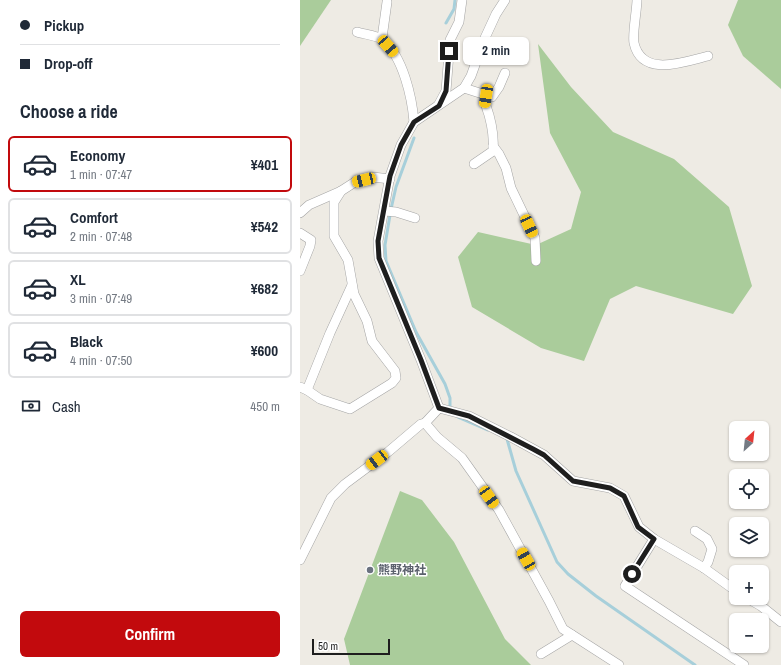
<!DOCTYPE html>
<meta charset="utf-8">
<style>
:root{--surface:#fff;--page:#f6f6f7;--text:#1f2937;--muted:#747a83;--line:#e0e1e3;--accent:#c20a0d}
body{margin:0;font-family:"Archivo Narrow","Noto Sans JP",sans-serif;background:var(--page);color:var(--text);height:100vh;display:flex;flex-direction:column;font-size:15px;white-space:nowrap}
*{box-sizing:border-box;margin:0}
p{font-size:13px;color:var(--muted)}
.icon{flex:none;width:22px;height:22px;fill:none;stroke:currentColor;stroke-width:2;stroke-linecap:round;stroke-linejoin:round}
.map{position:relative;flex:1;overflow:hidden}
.drawer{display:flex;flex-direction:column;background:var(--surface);width:300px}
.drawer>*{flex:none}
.hud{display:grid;align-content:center;height:88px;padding:0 20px;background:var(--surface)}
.needle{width:26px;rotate:27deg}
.tools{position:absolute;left:429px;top:421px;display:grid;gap:8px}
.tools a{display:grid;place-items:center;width:40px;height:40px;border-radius:6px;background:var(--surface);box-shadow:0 1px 3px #0004;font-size:20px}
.scale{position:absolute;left:12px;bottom:10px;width:78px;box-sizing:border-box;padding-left:4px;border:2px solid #1e1e1e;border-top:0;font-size:11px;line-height:14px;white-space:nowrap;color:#1e1e1e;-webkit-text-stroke:3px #fff;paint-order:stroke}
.end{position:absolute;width:18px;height:18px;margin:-9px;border:5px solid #1e1e1e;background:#fff;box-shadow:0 0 0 2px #fff}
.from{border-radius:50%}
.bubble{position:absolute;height:28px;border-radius:6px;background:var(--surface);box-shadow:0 1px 3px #0004;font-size:13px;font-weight:700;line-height:28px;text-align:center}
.car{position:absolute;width:12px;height:24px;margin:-12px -6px;border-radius:5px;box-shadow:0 0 3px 1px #0007;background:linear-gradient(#f5c518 24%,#345 0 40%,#f5c518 0 76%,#345 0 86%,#f5c518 0)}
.hud b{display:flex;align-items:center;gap:14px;height:38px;font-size:15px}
.hud b+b{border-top:1px solid var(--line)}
.hud i{width:10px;height:10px;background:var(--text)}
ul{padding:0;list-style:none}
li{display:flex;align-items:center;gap:12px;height:56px;margin:0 8px 6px;padding:0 12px;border:2px solid var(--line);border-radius:6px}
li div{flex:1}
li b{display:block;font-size:15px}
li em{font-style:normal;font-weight:700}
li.selected{border-color:var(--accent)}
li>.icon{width:36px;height:36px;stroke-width:1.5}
h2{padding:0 20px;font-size:18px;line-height:48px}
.pay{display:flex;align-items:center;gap:10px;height:44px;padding:0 20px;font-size:15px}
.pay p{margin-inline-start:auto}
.cta{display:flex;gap:8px;margin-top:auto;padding:8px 20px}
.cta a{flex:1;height:46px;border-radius:6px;background:var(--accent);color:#fff;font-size:16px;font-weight:700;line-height:46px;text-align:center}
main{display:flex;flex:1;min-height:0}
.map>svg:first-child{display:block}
.forest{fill:#aacc9b}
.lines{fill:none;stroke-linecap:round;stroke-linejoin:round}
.stream{stroke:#a7cfda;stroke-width:3}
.minor-casing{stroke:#a5a5a5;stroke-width:10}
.minor{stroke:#fff;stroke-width:9}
.route{stroke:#1e1e1e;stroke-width:5}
.worship-dot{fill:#6b7280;stroke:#fff;stroke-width:1.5}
.labels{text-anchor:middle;stroke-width:3;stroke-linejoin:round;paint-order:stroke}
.worship-label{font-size:12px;font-weight:bold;fill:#5b616d;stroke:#fff;text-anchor:start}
</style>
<main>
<section class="drawer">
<div class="hud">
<b><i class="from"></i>Pickup</b>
<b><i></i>Drop-off</b>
</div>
<h2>Choose a ride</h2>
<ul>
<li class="selected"><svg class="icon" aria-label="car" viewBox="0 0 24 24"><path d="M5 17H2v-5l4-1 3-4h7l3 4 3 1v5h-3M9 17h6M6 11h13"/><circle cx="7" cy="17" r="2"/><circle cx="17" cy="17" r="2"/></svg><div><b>Economy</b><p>1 min · 07:47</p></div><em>¥401</em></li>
<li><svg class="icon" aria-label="car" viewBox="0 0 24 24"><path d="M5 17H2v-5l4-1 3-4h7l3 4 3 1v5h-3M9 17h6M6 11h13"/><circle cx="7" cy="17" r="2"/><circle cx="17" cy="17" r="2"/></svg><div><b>Comfort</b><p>2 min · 07:48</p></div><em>¥542</em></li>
<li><svg class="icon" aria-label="car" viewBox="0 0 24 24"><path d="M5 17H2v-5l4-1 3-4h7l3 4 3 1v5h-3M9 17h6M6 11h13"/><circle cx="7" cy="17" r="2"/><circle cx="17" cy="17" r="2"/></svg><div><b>XL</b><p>3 min · 07:49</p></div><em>¥682</em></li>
<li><svg class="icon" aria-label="car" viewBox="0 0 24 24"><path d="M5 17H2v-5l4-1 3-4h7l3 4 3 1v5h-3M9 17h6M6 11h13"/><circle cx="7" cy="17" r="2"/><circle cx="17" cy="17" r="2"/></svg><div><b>Black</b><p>4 min · 07:50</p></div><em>¥600</em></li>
</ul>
<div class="pay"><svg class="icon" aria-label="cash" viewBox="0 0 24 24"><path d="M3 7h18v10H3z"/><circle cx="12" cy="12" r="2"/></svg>Cash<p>450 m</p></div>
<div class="cta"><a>Confirm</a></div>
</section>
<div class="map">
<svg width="481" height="665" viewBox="0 0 481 665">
<rect width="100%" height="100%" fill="#eeebe4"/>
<g class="forest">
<path d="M0,0H31L0,46Z"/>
<path d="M438,0H481V89L443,56L428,25Z"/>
<path d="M238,44L271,87L313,132L374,159L429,207L452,286L433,314L336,286L310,299L284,361L241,348L172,307L158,257L178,232L236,245L271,229L281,192L250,133Z"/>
<path d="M100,491L122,500L154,542L205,639L231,665H50L44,639Z"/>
</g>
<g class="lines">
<g class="stream">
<path d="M146,23L154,9L155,0"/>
<path d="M114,138L96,187L91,209L85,245L86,261L116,332L145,384L150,398V409"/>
<path d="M158,417L188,430"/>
<path d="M207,439L216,471L257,562L268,574L296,596L395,665"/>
</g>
<defs>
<g id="minor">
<path d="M337,0C337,9 332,36 334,43C342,78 384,62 408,56"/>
<path d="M57,32C63,34 79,36 83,40C103,57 112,97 114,122"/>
<path d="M82,38L87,2"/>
<path d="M164,88L192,97L199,87L205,73"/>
<path d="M139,104L146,91L150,40L159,22L162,0"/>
<path d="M193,146L199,154L206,168L211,188L235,238L236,261"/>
<path d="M174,164L193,151C194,140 192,126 189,115C186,106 185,105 186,96"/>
<path d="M85,211L96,212L115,218"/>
<path d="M0,213L9,205L41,191"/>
<path d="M0,233L11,240L10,246L0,271"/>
<path d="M0,387L7,390L20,399L50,409L92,383L96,378L95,371L72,341L67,321L54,294L48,260L34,236V202L41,191L55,182L73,177L90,179"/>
<path d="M7,390L30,333L52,285"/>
<path d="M139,408L121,360L79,258L78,241L90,176L101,145L114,122L164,88L171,76L184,40L196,14L205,0"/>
<path d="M139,408L169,416L211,437L244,455L273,481L310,488L324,496L339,527L354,539L404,568L436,591"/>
<path d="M125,423L137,437L162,458L199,510L249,601L263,629L319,665"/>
<path d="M395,531L407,539L412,549L408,562L404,568"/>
<path d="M354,539L325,586L444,665"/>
<path d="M0,560L31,498L45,484L88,452L121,424L125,423L139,408"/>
<path d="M447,598L461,606L481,622"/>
<path d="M241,654L272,635"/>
</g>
</defs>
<use href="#minor" class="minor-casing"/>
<use href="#minor" class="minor"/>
</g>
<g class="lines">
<path class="route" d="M149,51L146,91L139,106L114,122L101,145L90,176L78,241L79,258L121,360L139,408L169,416L233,449L244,455L273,481L310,488L324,496L338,527L354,539L332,574"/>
</g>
<circle class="worship-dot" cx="70" cy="570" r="4"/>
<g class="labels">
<g class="worship-label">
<text x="78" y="574">熊野神社</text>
</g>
</g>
</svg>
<div class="tools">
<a><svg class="needle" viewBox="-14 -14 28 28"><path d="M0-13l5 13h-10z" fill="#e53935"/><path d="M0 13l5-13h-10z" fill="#747a83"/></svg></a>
<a><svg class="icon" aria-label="locate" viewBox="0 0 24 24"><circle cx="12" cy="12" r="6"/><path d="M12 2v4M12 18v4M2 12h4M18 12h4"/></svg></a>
<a><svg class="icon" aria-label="layers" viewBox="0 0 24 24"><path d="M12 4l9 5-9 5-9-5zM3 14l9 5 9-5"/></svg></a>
<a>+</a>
<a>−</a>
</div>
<div class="scale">50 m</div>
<i class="end from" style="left:332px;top:574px"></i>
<i class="end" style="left:149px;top:51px"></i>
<div class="bubble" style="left:163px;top:37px;width:66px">2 min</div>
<i class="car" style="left:88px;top:46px;rotate:139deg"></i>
<i class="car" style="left:186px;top:96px;rotate:189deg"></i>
<i class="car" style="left:64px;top:180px;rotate:257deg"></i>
<i class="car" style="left:229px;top:226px;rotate:155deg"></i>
<i class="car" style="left:77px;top:460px;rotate:233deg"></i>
<i class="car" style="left:189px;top:497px;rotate:145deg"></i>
<i class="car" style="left:226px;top:559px;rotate:330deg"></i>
</div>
</main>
